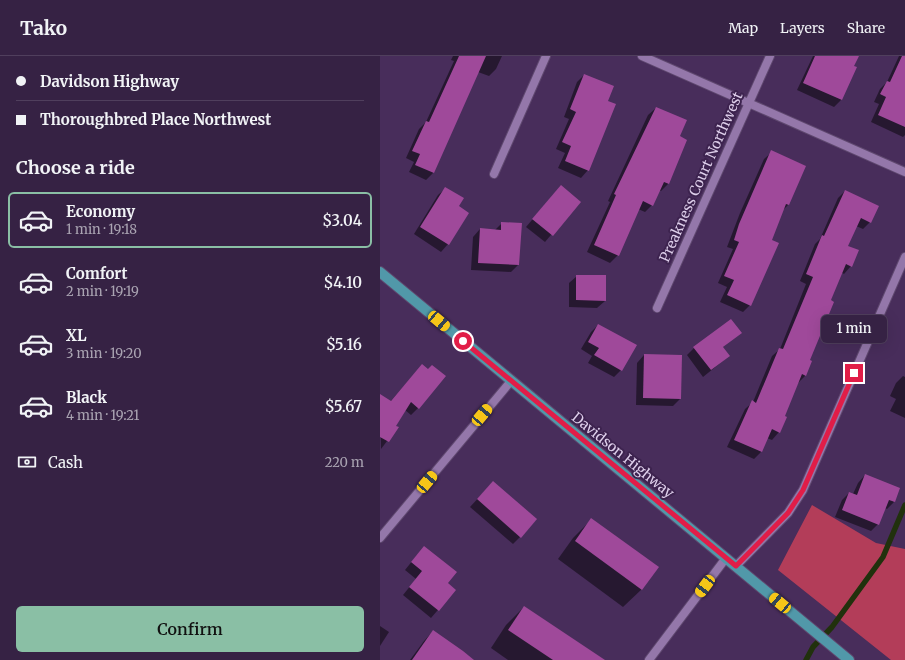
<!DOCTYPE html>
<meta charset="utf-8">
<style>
:root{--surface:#362244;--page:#3d2a4b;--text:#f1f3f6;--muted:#aaa4b2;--line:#503f5d;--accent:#8abfa5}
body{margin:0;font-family:Merriweather,serif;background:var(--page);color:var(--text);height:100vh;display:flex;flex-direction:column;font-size:15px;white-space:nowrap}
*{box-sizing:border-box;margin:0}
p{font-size:13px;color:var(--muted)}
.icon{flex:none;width:22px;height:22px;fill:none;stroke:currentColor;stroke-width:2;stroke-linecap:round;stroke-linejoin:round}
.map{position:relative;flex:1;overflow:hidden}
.sheet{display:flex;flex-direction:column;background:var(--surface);width:380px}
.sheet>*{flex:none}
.guide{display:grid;align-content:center;height:88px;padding:0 16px;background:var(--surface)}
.end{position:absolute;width:18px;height:18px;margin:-9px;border:5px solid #e11d48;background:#fff;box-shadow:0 0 0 2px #fff}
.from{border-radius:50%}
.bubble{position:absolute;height:28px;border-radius:6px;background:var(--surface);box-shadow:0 4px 16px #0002,0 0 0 1px var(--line);font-size:13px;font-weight:600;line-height:28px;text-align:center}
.car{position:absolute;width:12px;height:24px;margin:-12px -6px;border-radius:5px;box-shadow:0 0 3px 1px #0007;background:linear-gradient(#f5c518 24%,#345 0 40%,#f5c518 0 76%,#345 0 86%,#f5c518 0)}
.guide b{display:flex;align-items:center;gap:14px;height:38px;font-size:15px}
.guide b+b{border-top:1px solid var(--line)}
.guide i{width:10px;height:10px;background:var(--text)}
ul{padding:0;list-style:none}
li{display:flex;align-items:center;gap:12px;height:56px;margin:0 8px 6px;padding:0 8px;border:2px solid transparent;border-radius:6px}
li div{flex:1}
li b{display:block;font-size:15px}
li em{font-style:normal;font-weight:600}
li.on{border-color:var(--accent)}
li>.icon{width:36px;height:36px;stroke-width:1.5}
h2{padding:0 16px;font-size:18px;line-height:48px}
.pay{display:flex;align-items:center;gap:10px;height:44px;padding:0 16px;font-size:15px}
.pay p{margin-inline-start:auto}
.cta{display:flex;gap:8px;margin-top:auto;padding:8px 16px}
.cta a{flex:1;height:46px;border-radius:6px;background:var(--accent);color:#111;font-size:16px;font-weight:600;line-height:46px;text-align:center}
header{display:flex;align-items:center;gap:24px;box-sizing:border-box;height:56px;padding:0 20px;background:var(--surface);border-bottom:1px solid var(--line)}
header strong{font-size:19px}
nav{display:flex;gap:22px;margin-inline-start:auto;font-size:14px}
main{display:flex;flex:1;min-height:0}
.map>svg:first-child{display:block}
.forest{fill:#b33d59}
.shadow{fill:#0007}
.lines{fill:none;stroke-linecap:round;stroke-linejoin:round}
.stream{stroke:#21310d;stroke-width:5.5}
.building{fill:#9f499a}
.minor-casing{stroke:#5f486f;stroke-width:10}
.primary-casing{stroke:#5f486f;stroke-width:12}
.minor{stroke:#9477aa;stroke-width:8}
.primary{stroke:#5198a9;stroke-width:10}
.route{stroke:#e11d48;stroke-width:5}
.labels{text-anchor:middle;stroke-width:4;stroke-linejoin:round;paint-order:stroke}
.street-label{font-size:14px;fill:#decfeb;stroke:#3d234f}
</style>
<header>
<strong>Tako</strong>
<nav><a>Map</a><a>Layers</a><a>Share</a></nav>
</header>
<main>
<section class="sheet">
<div class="guide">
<b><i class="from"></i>Davidson Highway</b>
<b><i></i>Thoroughbred Place Northwest</b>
</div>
<h2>Choose a ride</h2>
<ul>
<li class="on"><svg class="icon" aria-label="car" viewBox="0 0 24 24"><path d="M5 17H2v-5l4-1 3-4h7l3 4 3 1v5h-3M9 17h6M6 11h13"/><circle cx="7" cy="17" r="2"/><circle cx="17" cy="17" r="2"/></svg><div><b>Economy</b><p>1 min · 19:18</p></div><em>$3.04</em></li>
<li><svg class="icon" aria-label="car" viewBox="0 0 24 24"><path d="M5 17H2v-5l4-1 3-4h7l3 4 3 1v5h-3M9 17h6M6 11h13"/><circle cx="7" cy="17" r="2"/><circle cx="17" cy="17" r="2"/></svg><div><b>Comfort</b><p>2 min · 19:19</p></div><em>$4.10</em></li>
<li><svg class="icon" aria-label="car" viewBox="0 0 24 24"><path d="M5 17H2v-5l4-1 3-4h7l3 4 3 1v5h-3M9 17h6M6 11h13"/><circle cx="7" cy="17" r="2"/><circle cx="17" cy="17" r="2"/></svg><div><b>XL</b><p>3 min · 19:20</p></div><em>$5.16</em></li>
<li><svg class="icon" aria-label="car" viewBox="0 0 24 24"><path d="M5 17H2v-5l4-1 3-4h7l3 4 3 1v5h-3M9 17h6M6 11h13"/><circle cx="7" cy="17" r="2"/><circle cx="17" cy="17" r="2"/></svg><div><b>Black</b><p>4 min · 19:21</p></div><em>$5.67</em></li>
</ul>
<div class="pay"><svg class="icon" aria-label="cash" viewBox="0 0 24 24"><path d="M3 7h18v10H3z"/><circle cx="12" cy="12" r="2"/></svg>Cash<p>220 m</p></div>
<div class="cta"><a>Confirm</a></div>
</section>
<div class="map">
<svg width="525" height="604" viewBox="0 0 525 604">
<rect width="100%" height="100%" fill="#482d5b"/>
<path class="forest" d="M432,449L496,487L525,493V604H511L398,514Z"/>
<g class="shadow">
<path d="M73,0H122L116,13L109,20L98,16L53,117L46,124L29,116L34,106L26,102L39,73L46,66L74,5L71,4Z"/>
<path d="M433,0H478L473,11L475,12L461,44L454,51L417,34Z"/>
<path d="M519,0H525V79L523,81L491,66L499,48L494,46L500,33L507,26Z"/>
<path d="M204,19L227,46L208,114L201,122L178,112L185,97L176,93L189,63L184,61L197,26Z"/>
<path d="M276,52L298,81L288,128L281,135L279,134L272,149L265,156L258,153L238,199L230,207L207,196L230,146L228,145L268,59Z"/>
<path d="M392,96L425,110L408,149L402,155L390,185L370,249L363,256L340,246L347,231L338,227L353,193L347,191L360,157L384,103Z"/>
<path d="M66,132L77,150L68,188L61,196L34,178L58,139Z"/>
<path d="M465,135L490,166L483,173L476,170L467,190L471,210L464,218L461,216L428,305L425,320L418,327L403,360L406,361L399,376L392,384L387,382L381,396L374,403L347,391L365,353L373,346L392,300L400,293L426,228L420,225L435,188L440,183L458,142Z"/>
<path d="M174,138L199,146L165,186L146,171Z"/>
<path d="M122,167L138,209L131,216L91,214L93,181L100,173L115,174Z"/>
<path d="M197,220L225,245L217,252L189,251V227Z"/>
<path d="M218,269L241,314L234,321L208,307L212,300L201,293L211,276Z"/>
<path d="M360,276L342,292L349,300L323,321L307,299L314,292Z"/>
<path d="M264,299L300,343L293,350L256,349L257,307Z"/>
<path d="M42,309L38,352L31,359L25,354L15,370L17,372L1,393L0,340L10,346Z"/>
<path d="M523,320L525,321V362L510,355L516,343L510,340L516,327Z"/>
<path d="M485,419L514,446L507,453L505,452L498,468L491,475L455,461L462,444L469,437L473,438L478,427Z"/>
<path d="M113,426L140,481L133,488L90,451Z"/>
<path d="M211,464L262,533L243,551L178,503L193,482Z"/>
<path d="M37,499L75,534L51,562L23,539L36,523L25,514Z"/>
<path d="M144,551L209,604H128L111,592L126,569Z"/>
<path d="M0,570L9,576L0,590Z"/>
<path d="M53,575L92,604H30L44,585Z"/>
</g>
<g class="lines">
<path class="stream" d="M426,604L433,591L452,571L503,501L525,449"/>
</g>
<g class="building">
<path d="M79,0H106L54,117L35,109L40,98L32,95L46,65L49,66Z"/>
<path d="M435,0H479L474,10L477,11L462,44L423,27Z"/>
<path d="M522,0H525V71L498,59L506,41L500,38L507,25L510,26Z"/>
<path d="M204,18L234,30L228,45L236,48L209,115L185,105L191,90L182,86L196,56L190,53Z"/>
<path d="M276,51L307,64L300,80L307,84L289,128L284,126L273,150L263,145L239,200L214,189L236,139L234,138Z"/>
<path d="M391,94L426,110L409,149L406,148L392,184L399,187L371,250L347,239L354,224L344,220L359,186L354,184L359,168Z"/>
<path d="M181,129L201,146L173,180L152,163Z"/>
<path d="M65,131L84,142L79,150L89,157L69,189L40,171Z"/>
<path d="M465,134L499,150L491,167L481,162L468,190L479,194L472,211L466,208L451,244L454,246L430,304L432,305L426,320L422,318L405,360L407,361L400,377L392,373L382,396L354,384L372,344L376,347L399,292L403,293L433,221L426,218L442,179L444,180Z"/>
<path d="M121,166L142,167L139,209L98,207L100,172L121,174Z"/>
<path d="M196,219H226V245L196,244Z"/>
<path d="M351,263L362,277L343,291L350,300L331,314L313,291Z"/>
<path d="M218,268L257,289L242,315L214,299L219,292L208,286Z"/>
<path d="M264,298L302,299L301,343L263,342Z"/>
<path d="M42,308L48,313L52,309L66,320L39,353L31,346L16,370L19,371L9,386L0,381V338L11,345Z"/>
<path d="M485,418L520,432L515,446L509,444L499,469L462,454L469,436L477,439Z"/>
<path d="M113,425L157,463L141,482L97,443Z"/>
<path d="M211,462L279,511L262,534L195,485Z"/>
<path d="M44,490L77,516L68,527L76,534L59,555L29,531L42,515L31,506Z"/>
<path d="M144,550L225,604H173L128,574Z"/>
<path d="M53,574L83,595L94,604H32Z"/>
</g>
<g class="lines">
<defs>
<g id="minor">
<path d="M262,0L525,116"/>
<path d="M114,118L166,0"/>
<path d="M277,252L390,0"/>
<path d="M0,482L131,325"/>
<path d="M356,510L408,457L423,434L525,201"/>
<path d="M269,604L346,502"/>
</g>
<path id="primary" d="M0,216L469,604"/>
</defs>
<use href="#minor" class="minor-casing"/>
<use href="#primary" class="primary-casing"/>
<use href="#minor" class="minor"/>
<use href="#primary" class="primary"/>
</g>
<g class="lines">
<path class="route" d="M83,285L356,510L408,457L423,434L474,317"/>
</g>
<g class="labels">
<g class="street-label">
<text transform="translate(321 121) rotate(-66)" y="5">Preakness Court Northwest</text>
<text transform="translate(243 399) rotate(39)" y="5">Davidson Highway</text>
</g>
</g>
</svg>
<i class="end from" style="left:83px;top:285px"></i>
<i class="end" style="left:474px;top:317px"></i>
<div class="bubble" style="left:441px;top:259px;width:66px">1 min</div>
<i class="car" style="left:59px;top:265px;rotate:130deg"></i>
<i class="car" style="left:102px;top:359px;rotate:40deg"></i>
<i class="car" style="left:47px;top:426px;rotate:40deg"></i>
<i class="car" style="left:325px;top:530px;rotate:217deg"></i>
<i class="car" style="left:400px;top:547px;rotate:310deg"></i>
</div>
</main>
